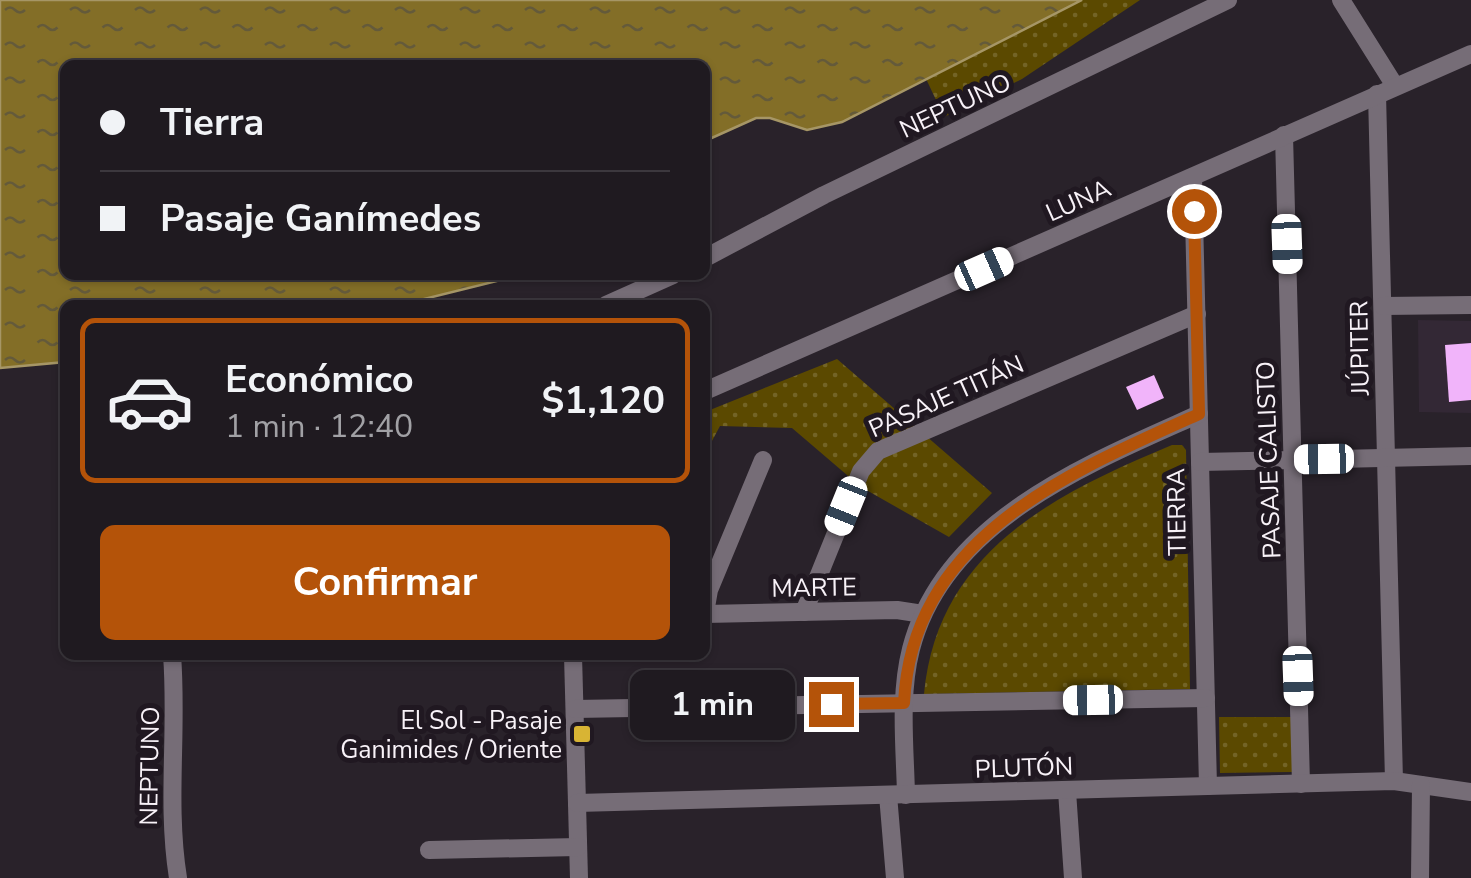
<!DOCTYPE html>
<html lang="es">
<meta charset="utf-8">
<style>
:root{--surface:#1f1a20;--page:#2c272d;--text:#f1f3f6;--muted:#a1a1a5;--line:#3c383e;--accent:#b45309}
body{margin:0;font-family:"Nunito Sans",sans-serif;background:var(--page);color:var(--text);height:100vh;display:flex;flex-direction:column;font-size:38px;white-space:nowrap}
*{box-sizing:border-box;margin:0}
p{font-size:32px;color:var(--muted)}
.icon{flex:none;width:55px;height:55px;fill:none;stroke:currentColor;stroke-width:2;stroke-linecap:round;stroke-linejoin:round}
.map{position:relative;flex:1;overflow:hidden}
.drawer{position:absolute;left:60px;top:300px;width:650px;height:360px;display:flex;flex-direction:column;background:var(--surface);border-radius:15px;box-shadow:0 2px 8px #0004,0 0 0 2px var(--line)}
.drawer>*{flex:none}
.banner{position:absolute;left:60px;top:60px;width:650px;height:220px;border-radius:15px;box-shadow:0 2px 8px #0004,0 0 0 2px var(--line);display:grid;align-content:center;height:220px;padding:0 40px;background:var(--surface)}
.end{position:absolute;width:45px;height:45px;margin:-22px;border:12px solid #b45309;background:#fff;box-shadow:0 0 0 5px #fff}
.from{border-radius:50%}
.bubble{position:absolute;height:70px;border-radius:15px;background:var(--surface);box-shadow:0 2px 8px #0004,0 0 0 2px var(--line);font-size:32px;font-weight:700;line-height:70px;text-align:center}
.car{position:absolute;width:30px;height:60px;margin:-30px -15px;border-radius:12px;box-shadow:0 0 8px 2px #0007;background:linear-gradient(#fff 24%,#345 0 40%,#fff 0 76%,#345 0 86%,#fff 0)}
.banner b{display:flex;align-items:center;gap:35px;height:95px;font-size:38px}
.banner b+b{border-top:2px solid var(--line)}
.banner i{width:25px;height:25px;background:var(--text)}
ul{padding:18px 0 0;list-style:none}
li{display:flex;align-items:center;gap:30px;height:165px;margin:0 20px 15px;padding:0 20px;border:5px solid var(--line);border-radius:15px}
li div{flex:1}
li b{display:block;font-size:38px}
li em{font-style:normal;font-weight:700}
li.current{border-color:var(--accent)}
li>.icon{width:90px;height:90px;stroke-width:1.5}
.button{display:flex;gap:20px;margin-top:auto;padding:20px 40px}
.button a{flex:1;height:115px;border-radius:15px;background:var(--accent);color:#fff;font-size:40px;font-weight:700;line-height:115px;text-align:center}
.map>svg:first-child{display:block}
.built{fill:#332835}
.park{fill:url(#park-dots)}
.water{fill:url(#water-ripples);stroke:#a69666;stroke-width:2.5}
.building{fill:#f1b4fa}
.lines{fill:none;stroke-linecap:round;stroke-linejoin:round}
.street{stroke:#766d77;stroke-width:18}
.route{stroke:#b45309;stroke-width:12}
.poi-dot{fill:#d8b434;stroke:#201821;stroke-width:4}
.labels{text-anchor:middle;stroke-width:10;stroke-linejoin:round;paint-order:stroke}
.street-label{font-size:25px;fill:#f8f2f8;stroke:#201821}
.poi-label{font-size:25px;fill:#f8f2f8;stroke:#201821;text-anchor:end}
</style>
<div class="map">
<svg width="1471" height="878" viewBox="0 0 1471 878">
<defs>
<pattern id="park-dots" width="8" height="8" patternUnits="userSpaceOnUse" patternTransform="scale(2.5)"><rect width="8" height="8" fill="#5b4900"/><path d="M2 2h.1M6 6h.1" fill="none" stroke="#736426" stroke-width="1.8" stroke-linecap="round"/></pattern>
<pattern id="water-ripples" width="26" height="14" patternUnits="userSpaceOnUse" patternTransform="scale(2.5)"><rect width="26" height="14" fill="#836e27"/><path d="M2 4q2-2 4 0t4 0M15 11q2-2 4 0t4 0" fill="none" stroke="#645a3a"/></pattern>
</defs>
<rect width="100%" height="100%" fill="#29222a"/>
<path class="built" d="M1418,320L1471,321V413L1419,412Z"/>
<g class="park">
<path d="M889,0H1140L1022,79L944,117Z"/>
<path d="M837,359L992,493L949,537L861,487L792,428L720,426L705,454V412Z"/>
<path d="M1172,445H1182L1186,450L1190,689L924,694C937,552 1054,494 1172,445Z"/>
<path d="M1219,717H1291L1293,772L1220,773Z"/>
</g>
<path class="water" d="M0,0H1082L842,122L807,130L770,118H756L705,141V65H65V275H521L400,305H65V362L0,368Z"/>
<g class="building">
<path d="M1471,343V400L1449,402L1445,345Z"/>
<path d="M1154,375L1164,398L1137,410L1126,387Z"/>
</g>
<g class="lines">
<g class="street">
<path d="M1341,0L1395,86"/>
<path d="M1377,94L1394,781"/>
<path d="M1284,135L1301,784"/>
<path d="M1193,177L1208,786"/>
<path d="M705,258L824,195L1228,0"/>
<path d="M606,305L673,275"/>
<path d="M1383,306L1471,305"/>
<path d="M705,391L1471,54"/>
<path d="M1200,462L1471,456"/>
<path d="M804,612L861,471L878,451L1197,314"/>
<path d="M705,613L709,590L763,460"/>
<path d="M705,614L897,610L923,614"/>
<path d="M172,655C178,730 166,803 178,878"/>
<path d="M573,655L579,878"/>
<path d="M575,709L1206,698"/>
<path d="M1067,791L1073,878"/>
<path d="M888,795L895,878"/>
<path d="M906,795C905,747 899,696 911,649C944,520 1090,463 1199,414"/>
<path d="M577,803L1394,781L1471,792"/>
<path d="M429,850L578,847"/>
<path d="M1420,878L1421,785"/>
</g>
</g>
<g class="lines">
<path class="route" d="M831,704L904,703C912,537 1068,473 1199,414L1194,211"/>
</g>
<rect class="poi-dot" x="572" y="724" width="20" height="20" rx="5"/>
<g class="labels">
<g class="street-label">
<text transform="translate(955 105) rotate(-25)" y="9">NEPTUNO</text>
<text transform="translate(1078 200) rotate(-24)" y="9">LUNA</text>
<text transform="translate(1359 348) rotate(-91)" y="9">JÚPITER</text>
<text transform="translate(946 396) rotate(-24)" y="9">PASAJE TITÁN</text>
<text transform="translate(1268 460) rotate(-92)" y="9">PASAJE CALISTO</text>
<text transform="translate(1176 512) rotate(-91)" y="9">TIERRA</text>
<text transform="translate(814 587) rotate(-1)" y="9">MARTE</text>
<text transform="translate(149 766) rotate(-89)" y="9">NEPTUNO</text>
<text transform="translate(1024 767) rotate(-2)" y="9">PLUTÓN</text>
</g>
<g class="poi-label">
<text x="562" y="729">El Sol - Pasaje<tspan x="562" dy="29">Ganimides / Oriente</tspan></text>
</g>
</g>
</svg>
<i class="end from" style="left:1194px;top:211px"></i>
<i class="end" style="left:831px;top:704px"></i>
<div class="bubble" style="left:630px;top:670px;width:165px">1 min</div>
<i class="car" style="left:1287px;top:244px;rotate:178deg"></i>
<i class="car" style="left:984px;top:269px;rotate:66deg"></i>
<i class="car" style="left:1324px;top:459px;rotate:269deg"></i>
<i class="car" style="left:846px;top:506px;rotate:202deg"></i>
<i class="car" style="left:1298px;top:676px;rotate:178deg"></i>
<i class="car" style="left:1093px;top:700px;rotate:269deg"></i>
<div class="banner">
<b><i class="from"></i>Tierra</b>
<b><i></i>Pasaje Ganímedes</b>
</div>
<section class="drawer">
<ul>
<li class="current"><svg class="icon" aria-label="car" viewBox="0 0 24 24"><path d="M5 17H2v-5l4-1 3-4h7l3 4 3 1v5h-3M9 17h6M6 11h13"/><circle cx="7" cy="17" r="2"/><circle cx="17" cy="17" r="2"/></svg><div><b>Económico</b><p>1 min · 12:40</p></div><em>$1,120</em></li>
</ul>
<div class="button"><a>Confirmar</a></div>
</section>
</div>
